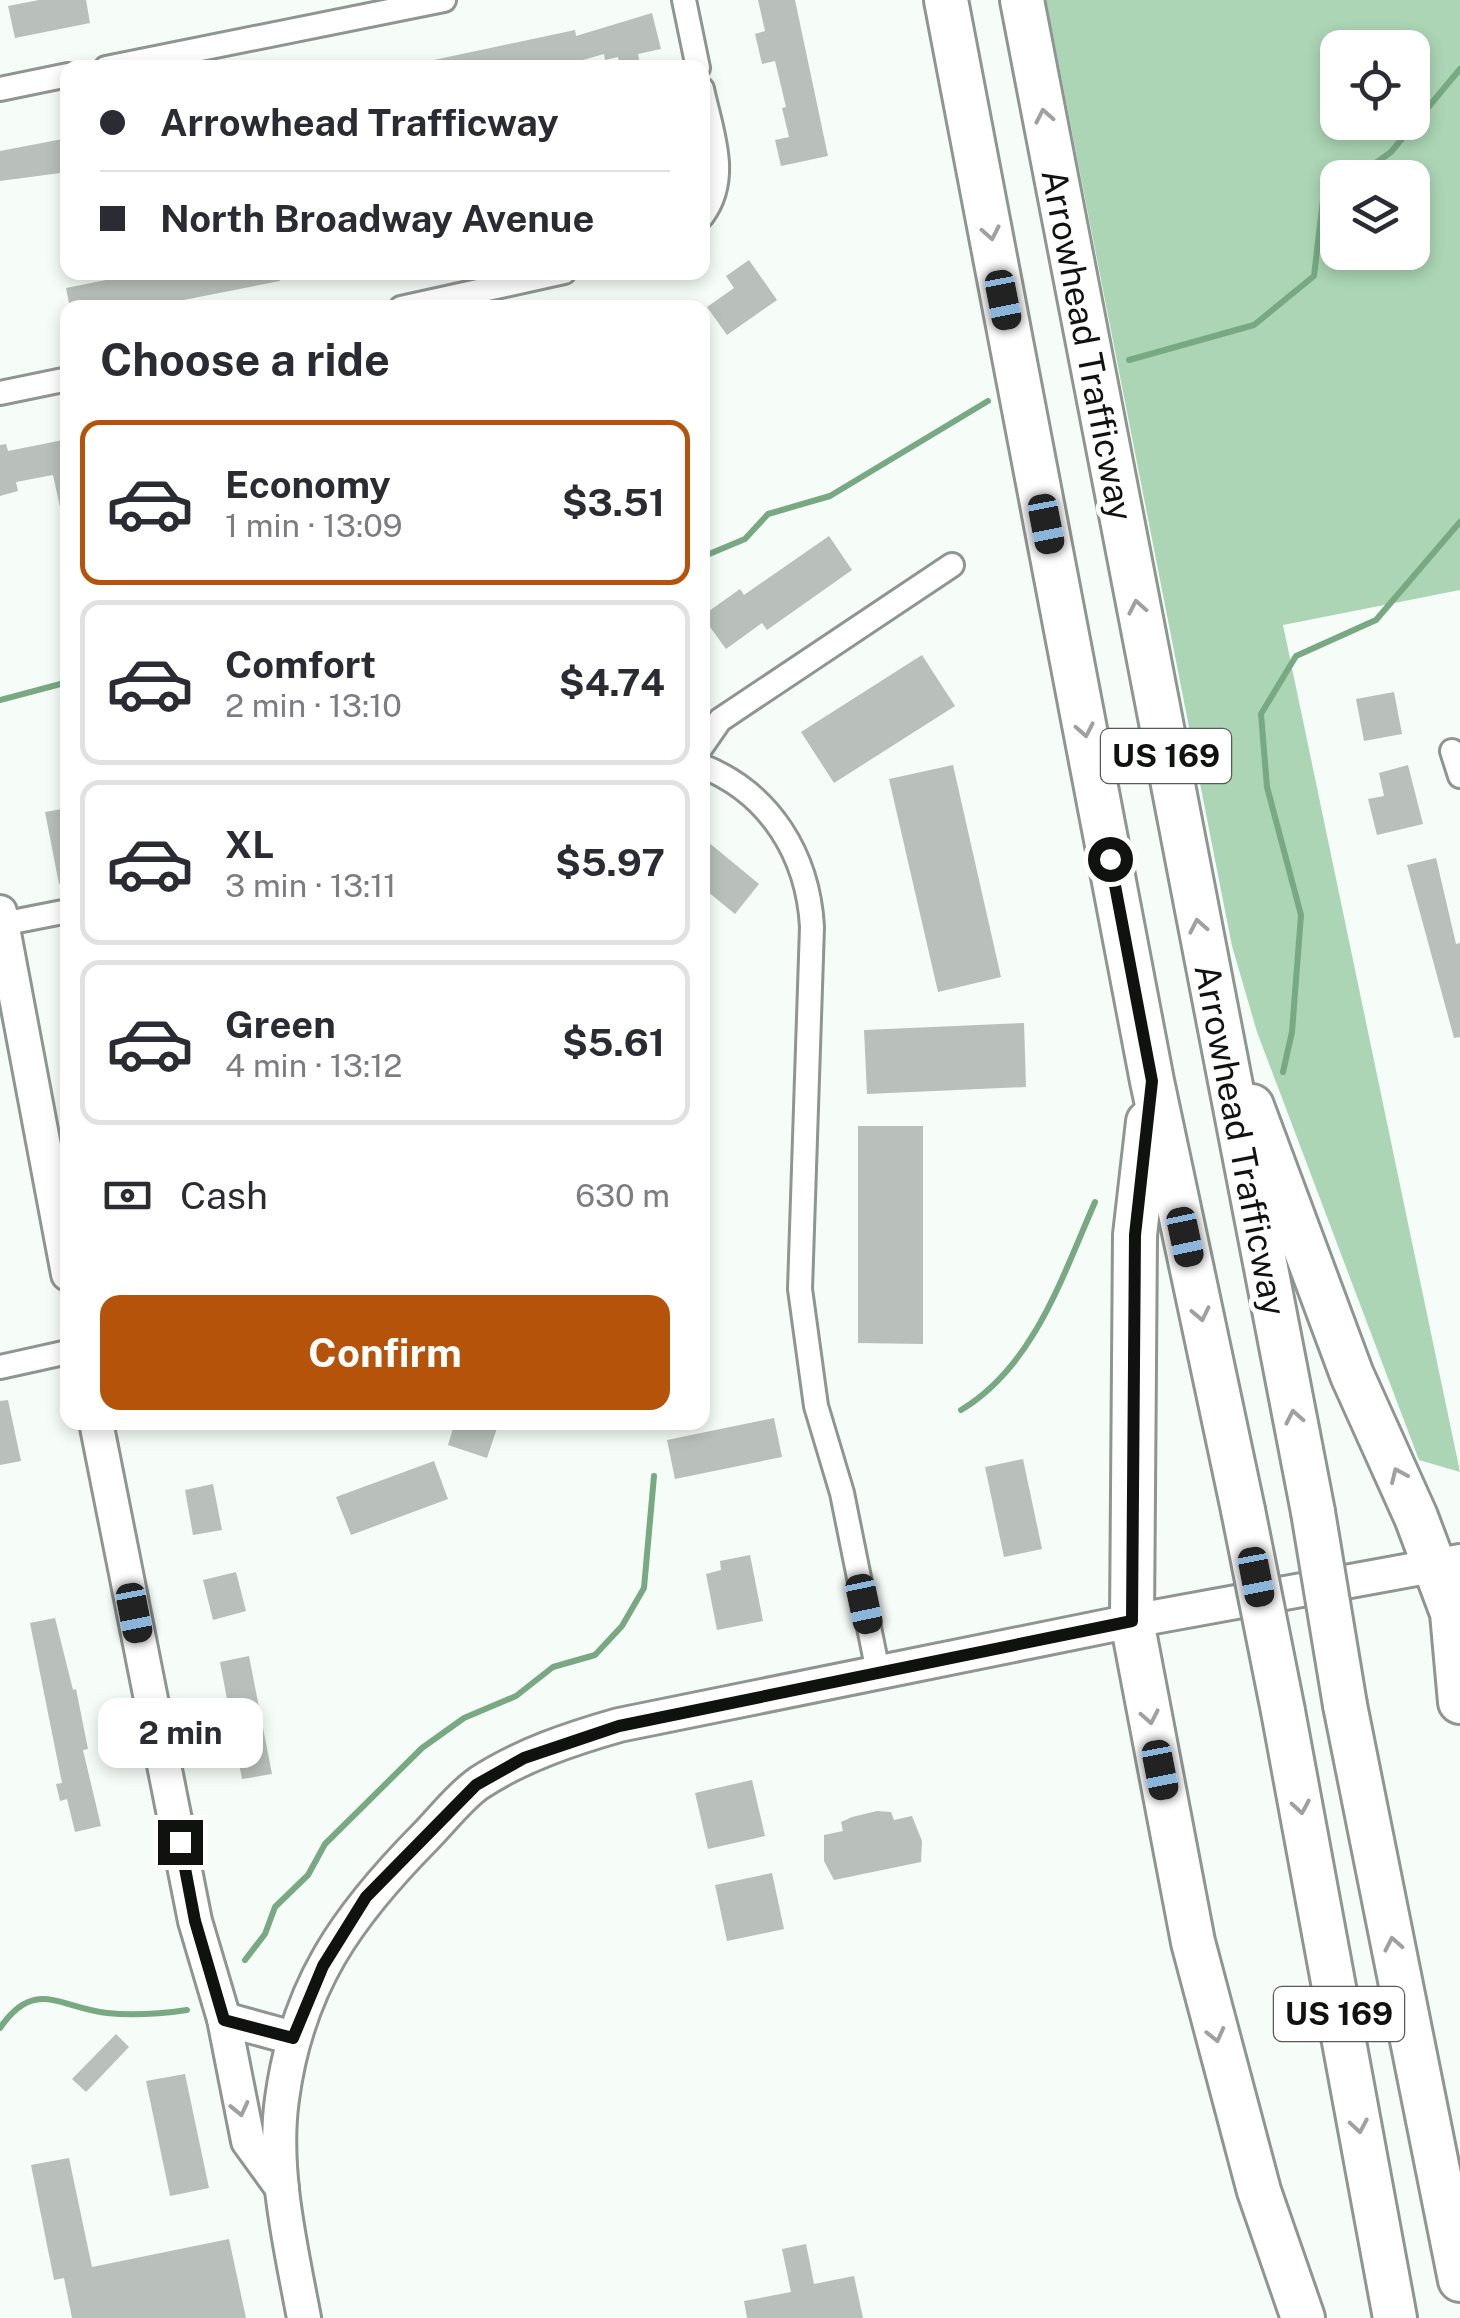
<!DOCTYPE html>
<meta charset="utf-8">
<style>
:root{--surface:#fff;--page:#f7f7f7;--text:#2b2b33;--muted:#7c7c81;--line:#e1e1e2;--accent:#b45309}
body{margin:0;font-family:"Public Sans",sans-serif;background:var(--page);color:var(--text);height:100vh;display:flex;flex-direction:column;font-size:38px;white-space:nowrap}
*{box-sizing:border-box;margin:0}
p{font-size:32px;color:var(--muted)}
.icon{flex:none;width:55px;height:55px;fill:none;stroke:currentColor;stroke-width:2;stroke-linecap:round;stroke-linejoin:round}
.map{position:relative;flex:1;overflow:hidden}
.panel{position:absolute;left:60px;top:300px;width:650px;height:1130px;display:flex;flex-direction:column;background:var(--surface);border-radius:20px;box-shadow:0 5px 15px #0003}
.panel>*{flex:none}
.hud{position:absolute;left:60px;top:60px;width:650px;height:220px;border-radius:20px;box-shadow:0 5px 15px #0003;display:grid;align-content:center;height:220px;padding:0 40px;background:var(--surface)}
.buttons{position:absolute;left:1320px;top:30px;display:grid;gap:20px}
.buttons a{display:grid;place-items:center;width:110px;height:110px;border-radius:20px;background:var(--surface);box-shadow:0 5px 15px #0003;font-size:50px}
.end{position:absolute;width:45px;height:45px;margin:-22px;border:12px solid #101210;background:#fff;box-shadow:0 0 0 5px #fff}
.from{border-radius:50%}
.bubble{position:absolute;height:70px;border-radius:20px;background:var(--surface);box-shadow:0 5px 15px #0003;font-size:32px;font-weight:700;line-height:70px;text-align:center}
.car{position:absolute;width:30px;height:60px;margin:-30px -15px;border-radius:12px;box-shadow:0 0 8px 2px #0007;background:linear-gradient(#222 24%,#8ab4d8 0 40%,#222 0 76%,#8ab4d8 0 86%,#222 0)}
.hud b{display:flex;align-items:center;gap:35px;height:95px;font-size:38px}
.hud b+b{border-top:2px solid var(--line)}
.hud i{width:25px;height:25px;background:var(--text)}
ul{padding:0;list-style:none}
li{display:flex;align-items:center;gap:30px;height:165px;margin:0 20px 15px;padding:0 20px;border:5px solid var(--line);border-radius:20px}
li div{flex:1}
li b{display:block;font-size:38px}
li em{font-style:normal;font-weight:700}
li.active{border-color:var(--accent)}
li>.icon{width:90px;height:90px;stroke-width:1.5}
h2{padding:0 40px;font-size:45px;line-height:120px}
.pay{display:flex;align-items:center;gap:25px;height:110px;padding:0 40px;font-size:38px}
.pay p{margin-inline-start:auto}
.cta{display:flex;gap:20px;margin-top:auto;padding:20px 40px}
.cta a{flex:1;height:115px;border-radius:20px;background:var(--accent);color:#fff;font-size:40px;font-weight:700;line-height:115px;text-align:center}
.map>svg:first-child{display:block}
.green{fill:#abd5b4;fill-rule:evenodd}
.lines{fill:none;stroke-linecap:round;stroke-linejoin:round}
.stream{stroke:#78a983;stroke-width:6}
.building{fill:#b9bfba}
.street-casing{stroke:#8f9590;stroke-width:28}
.secondary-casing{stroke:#8f9590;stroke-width:38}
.highway-casing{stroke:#8f9590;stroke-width:48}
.street{stroke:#fff;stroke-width:22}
.secondary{stroke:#fff;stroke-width:32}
.highway{stroke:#fff;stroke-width:42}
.highway-bridge-casing{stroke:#8f9590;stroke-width:48;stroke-linecap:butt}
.highway-bridge{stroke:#fff;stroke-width:42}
.oneway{stroke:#9fa09f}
.route{stroke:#101210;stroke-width:12}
.labels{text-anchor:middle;stroke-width:10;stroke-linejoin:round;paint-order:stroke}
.shield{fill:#fff;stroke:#585958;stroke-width:2.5}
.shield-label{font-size:32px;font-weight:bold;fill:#101210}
.street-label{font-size:35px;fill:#101210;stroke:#fff}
</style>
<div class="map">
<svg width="1460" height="2318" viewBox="0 0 1460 2318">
<rect width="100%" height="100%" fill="#f6fcf7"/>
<path class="green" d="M1046,0H1460V590L1283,625L1460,1472L1419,1460L1257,1032L1232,946ZM1338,48H1412V122H1338ZM1338,178H1412V252H1338Z"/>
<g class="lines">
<g class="stream">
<path d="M1355,178L1391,152L1460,69"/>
<path d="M1129,360L1254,325L1314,276L1323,200L1338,190"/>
<path d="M702,557L745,539L768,514L830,496L988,401"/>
<path d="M0,700L68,682"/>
<path d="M1283,1072L1292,1032L1301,915L1267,787L1261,714L1296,656L1376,620L1460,522"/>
<path d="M961,1410C1034,1366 1062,1277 1095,1202"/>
<path d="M245,1960L265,1934L275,1907L308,1875L325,1844L422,1748L464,1718L516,1696L553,1667L595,1655L622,1626L644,1588L654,1476"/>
<path d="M0,2028C35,1977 60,2008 107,2013C134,2016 160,2014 187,2010"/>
</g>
</g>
<g class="building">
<path d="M39,0H86L90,23L15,38L8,6Z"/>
<path d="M758,0H795L828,156L781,166L775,140L789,137L782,108L786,107L775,61L762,64L755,34L765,31Z"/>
<path d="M652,13L661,49L638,54L640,64L626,68H620L618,57L605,60L604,54L555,68H430L429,61L575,30L576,36Z"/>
<path d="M68,138V172L0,181V151Z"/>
<path d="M749,260L777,300L727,335L707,307L734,288L726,276Z"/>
<path d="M146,272H279L280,281L143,308H70L66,288Z"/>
<path d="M68,439V507H60L53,475L16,482L18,491L0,496V445L6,444L8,451Z"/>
<path d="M829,536L852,570L767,630L762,623L726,649L702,616L740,589L744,595Z"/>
<path d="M922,655L955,706L834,783L801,732Z"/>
<path d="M1394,692L1402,734L1364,741L1356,699Z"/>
<path d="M953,765L1001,977L938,992L889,779Z"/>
<path d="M1408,765L1423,824L1377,835L1368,799L1384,796L1379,773Z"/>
<path d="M68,808V883L59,884L45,812Z"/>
<path d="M702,837L759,884L735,914L702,887Z"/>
<path d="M1436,858L1456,944L1460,943V1037L1454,1038L1407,865Z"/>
<path d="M1024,1023L1026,1087L867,1094L864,1030Z"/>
<path d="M858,1126H923V1344L858,1343Z"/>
<path d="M8,1400L21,1461L0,1465V1401Z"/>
<path d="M774,1418L782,1457L675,1479L667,1440Z"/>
<path d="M455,1422H499L487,1458L448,1445Z"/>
<path d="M1023,1459L1042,1549L1004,1557L985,1467Z"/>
<path d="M434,1461L448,1499L351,1535L336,1497Z"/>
<path d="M213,1484L222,1530L193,1535L185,1490Z"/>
<path d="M750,1555L763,1621L717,1630L706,1574L721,1570L720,1561Z"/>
<path d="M236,1572L246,1611L213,1620L203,1580Z"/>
<path d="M55,1618L73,1690L76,1689L88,1749L83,1750L101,1826L75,1832L67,1799L60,1801L56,1784L62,1783L30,1623Z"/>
<path d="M249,1656L272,1774L242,1779L220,1662Z"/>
<path d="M752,1780L765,1836L708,1849L695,1793Z"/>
<path d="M877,1811L891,1812L894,1820L912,1816L922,1841L921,1862L834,1880L824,1861V1835L843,1831L841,1822L852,1817Z"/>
<path d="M772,1873L784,1929L727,1941L715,1885Z"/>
<path d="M116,2034L129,2047L86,2092L72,2079Z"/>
<path d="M185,2074L209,2188L170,2196L146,2081Z"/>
<path d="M69,2158L92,2267L229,2239L246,2318H72L64,2278L54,2280L31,2165Z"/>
<path d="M806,2244L814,2284L854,2276L863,2318H747L744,2301L791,2292L782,2249Z"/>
</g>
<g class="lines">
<defs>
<g id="street">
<path d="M684,0L698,68"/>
<path d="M106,68L444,0"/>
<path d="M0,89L68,75"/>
<path d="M702,89C711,131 731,178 702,216"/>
<path d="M401,308L564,272"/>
<path d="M0,393L68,379"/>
<path d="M702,746L720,720L952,565"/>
<path d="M1452,751L1460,776"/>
<path d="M702,766C770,793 808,855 812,927L800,1289L816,1406L842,1493L878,1672"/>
<path d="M2,924L68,911"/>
<path d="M0,1367L68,1352"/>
</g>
<g id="secondary">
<path d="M0,912L68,1274"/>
<path d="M96,1422L195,1921L224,2019L248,2141L282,2188"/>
<path d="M224,2019L293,2038"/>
<path d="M304,2318C291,2248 272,2170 282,2099C297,1986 347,1916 425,1837C442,1820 459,1797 479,1783C522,1755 570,1739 619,1725L1132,1621L1460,1561"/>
</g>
<g id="highway">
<path d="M946,0L1152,1081L1243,1510"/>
<path d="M1022,0L1313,1512"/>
<path d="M1252,1106L1352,1375L1416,1517L1452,1613L1460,1702"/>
<path d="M1148,1122L1135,1235L1132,1621L1193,1942L1259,2191L1303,2318"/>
<path d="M1345,1705L1460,2280"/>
<path d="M1283,1711L1395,2318"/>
</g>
</defs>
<use href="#street" class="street-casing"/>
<use href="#secondary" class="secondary-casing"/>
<use href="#highway" class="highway-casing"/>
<use href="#street" class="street"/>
<use href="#secondary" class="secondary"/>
<use href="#highway" class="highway"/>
<defs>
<g id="highway-bridge">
<path d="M1243,1510L1283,1711"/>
<path d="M1313,1512L1345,1705"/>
</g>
</defs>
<use href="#highway-bridge" class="highway-bridge-casing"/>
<use href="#highway-bridge" class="highway-bridge"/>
</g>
<defs><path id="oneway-chevron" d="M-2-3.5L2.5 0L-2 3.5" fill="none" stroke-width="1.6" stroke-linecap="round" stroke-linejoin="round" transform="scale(2.5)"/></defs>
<g class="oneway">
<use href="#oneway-chevron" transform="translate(1044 116) rotate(-101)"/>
<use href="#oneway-chevron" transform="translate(991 233) rotate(79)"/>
<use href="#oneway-chevron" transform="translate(1137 607) rotate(-101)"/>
<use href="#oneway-chevron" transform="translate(1085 730) rotate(79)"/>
<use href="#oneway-chevron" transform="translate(1198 926) rotate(-101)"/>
<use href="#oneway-chevron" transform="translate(1201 1314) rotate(78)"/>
<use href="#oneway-chevron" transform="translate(1294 1417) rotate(-101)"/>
<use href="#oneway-chevron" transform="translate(1398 1475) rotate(-114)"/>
<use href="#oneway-chevron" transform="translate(1150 1717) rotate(79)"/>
<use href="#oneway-chevron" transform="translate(1301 1807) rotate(80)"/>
<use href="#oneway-chevron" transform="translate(1393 1944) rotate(-101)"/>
<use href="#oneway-chevron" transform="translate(1216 2035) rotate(76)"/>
<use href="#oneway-chevron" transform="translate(240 2109) rotate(77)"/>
<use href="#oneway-chevron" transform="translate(1359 2126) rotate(80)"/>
</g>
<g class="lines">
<path class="route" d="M180,1842L195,1921L224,2020L293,2038L323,1966L366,1897L476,1785L524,1758L619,1726L1132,1621L1135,1235L1152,1081L1110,859"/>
</g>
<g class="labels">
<g class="shield">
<rect x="1101" y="729" width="130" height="54" rx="8"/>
<rect x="1274" y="1987" width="130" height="54" rx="8"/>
</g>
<g class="shield-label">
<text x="1166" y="767">US 169</text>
<text x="1339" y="2025">US 169</text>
</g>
<g class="street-label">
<text transform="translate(1087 345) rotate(79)" y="12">Arrowhead Trafficway</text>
<text transform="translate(1240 1140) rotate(79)" y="12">Arrowhead Trafficway</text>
</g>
</g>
</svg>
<div class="buttons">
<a><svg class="icon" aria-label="locate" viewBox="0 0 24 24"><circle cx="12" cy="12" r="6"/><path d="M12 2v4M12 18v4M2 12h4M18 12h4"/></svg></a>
<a><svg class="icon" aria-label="layers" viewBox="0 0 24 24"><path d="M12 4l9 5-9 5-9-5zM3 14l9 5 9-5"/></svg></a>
</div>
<i class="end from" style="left:1110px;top:859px"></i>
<i class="end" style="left:180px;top:1842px"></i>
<div class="bubble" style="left:98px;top:1698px;width:165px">2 min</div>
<i class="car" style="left:1003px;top:300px;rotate:169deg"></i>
<i class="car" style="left:1046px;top:524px;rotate:169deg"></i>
<i class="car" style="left:1185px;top:1237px;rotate:168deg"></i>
<i class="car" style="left:1256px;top:1577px;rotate:169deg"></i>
<i class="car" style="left:864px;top:1604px;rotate:168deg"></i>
<i class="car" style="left:134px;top:1613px;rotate:169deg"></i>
<i class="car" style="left:1160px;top:1770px;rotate:169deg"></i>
<div class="hud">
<b><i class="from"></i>Arrowhead Trafficway</b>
<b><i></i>North Broadway Avenue</b>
</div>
<section class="panel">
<h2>Choose a ride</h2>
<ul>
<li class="active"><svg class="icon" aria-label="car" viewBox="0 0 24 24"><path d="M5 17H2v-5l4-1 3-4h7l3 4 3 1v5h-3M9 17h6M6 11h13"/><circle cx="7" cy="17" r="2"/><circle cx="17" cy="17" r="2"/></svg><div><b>Economy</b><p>1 min · 13:09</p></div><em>$3.51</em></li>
<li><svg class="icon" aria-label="car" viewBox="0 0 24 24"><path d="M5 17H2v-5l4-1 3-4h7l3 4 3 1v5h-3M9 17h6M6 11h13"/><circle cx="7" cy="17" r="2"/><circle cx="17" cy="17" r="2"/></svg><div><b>Comfort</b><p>2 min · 13:10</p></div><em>$4.74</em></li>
<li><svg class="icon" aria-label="car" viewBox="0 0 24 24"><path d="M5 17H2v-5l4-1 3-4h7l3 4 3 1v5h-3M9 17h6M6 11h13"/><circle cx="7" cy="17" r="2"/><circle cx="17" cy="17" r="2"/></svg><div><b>XL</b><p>3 min · 13:11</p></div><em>$5.97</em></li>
<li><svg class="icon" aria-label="car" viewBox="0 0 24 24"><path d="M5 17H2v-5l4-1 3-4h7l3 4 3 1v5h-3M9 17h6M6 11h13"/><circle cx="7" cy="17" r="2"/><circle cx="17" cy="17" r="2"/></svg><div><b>Green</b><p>4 min · 13:12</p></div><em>$5.61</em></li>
</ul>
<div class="pay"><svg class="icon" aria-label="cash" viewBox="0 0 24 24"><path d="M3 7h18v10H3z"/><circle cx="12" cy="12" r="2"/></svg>Cash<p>630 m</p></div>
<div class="cta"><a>Confirm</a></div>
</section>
</div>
